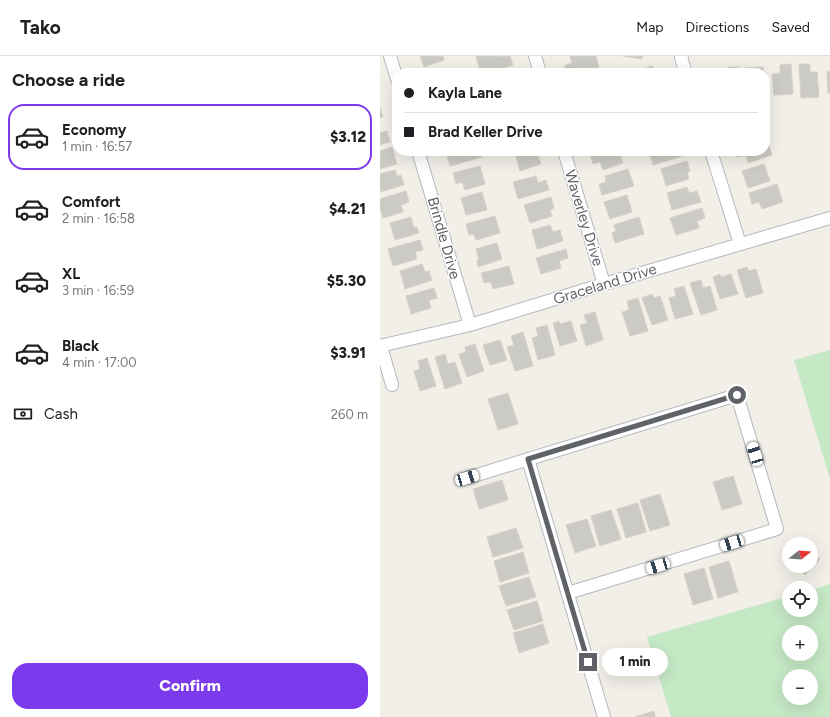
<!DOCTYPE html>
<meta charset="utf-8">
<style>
:root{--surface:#fff;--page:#f6f6f6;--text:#202124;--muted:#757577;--line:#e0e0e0;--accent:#7c3aed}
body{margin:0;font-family:Figtree,sans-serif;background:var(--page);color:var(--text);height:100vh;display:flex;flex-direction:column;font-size:15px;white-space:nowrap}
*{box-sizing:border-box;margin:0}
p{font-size:13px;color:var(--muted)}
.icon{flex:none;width:22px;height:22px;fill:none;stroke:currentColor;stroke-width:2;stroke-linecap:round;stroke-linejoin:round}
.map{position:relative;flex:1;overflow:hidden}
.details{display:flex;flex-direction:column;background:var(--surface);width:380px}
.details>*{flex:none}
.hud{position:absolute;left:12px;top:12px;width:378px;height:88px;border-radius:16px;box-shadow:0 4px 16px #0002;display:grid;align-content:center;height:88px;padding:0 12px;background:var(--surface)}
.needle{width:26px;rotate:73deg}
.fabs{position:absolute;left:402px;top:481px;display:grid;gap:8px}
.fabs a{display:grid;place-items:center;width:36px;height:36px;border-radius:50%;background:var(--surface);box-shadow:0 4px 16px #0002;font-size:20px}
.end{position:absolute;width:18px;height:18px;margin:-9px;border:5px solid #5f6368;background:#fff;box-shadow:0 0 0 2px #fff}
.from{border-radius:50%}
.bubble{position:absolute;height:28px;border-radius:14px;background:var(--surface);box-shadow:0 4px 16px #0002;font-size:13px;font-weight:800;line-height:28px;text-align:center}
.car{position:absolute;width:12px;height:24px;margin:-12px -6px;border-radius:5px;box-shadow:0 0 3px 1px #0007;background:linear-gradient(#fff 24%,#345 0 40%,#fff 0 76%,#345 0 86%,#fff 0)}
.hud b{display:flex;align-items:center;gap:14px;height:38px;font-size:15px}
.hud b+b{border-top:1px solid var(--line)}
.hud i{width:10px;height:10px;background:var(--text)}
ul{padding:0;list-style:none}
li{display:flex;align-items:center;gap:12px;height:66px;margin:0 8px 6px;padding:0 4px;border:2px solid transparent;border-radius:16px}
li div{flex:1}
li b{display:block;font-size:15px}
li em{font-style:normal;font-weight:800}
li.active{border-color:var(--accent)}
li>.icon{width:36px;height:36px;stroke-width:1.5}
h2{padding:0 12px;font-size:18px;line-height:48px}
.pay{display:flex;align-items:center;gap:10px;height:44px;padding:0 12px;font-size:15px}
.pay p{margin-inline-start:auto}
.action{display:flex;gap:8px;margin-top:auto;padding:8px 12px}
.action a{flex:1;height:46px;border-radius:16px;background:var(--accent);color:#fff;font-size:16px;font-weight:800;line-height:46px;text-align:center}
header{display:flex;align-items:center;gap:24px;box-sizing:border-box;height:56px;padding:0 20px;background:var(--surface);border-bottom:1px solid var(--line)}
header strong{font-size:19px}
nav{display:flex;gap:22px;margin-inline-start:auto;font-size:14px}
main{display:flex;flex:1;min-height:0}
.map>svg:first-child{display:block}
.green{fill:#c5e8c5;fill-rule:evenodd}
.building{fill:#cccac5;stroke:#d6d1c6}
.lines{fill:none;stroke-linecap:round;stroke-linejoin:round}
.minor-casing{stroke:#b5b8bc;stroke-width:14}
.minor{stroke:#fff;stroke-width:12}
.route{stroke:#5f6368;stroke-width:5}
.labels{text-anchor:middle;stroke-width:3;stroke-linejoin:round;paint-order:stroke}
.street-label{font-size:15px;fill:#5f6368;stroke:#fff}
</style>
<header>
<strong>Tako</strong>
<nav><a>Map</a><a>Directions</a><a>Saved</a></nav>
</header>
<main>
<section class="details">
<h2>Choose a ride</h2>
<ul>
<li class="active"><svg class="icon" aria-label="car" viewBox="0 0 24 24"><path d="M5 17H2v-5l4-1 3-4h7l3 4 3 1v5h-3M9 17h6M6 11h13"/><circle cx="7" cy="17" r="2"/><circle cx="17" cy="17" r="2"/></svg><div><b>Economy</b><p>1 min · 16:57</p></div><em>$3.12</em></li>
<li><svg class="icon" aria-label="car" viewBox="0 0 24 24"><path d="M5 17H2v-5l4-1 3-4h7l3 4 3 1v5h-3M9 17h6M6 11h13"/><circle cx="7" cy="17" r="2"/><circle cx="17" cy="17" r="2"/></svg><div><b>Comfort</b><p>2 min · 16:58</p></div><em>$4.21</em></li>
<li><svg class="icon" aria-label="car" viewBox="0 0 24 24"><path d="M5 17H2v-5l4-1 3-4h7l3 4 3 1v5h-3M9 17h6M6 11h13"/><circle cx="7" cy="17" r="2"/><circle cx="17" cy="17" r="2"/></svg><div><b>XL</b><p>3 min · 16:59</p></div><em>$5.30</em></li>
<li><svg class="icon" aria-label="car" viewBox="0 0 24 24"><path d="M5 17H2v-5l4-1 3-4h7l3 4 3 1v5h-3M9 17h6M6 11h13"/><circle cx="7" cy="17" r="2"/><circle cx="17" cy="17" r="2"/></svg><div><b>Black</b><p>4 min · 17:00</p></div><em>$3.91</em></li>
</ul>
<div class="pay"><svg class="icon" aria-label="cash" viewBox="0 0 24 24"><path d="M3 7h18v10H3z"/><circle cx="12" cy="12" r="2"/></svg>Cash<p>260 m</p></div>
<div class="action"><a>Confirm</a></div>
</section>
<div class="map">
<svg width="450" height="661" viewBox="0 0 450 661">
<rect width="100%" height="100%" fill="#f1efe8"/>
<g class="green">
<path d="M450,294V423L414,304Z"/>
<path d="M450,528V661H291L267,581L409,540V554H431V534ZM409,576H431V598H409ZM409,620H431V642H409Z"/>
</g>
<g class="building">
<path d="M40,0H63L64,4L44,11Z"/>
<path d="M97,0H121L122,1L130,0L133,9L105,17H101L96,1Z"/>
<path d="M190,0H216L219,11L199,17H186L184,10L192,7Z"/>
<path d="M243,0H262V3Z"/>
<path d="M411,8L413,38L394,39L392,18L400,17V9Z"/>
<path d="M419,8H430V16H437L439,41L421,42Z"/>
<path d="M272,10L274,17H250Z"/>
<path d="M348,11H359V17H341V16H348Z"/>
<path d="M383,11L384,17H365V12Z"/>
<path d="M72,12L73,17H55Z"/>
<path d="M450,15V37H448L447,16Z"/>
<path d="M0,51L3,61L0,62Z"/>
<path d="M7,75L10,86L0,89V77Z"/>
<path d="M386,81L392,99L368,107L366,99L357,101L355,95H385V82Z"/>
<path d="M12,91L17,108L0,113V95Z"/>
<path d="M75,95H100L102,101L70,110L67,100L75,97Z"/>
<path d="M143,95H156L161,108L140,115L135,97Z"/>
<path d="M220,95H239L243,107L223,114L220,106L213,108L210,98Z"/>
<path d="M269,95H305L306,99L273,109Z"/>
<path d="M307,105L310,115L307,117L309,123L286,130L281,113Z"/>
<path d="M384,108L390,125L368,132L362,115Z"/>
<path d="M100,110L105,128L85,134L82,126L76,128L73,117Z"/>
<path d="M248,113L254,130L222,139L219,128L226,126L225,120Z"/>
<path d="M15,114L17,120L21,119L24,129L0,136V118Z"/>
<path d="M156,120L158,127L166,124L169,134L138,143L133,126Z"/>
<path d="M397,128L403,146L382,153L379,146L372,148L369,137Z"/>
<path d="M307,131L309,137L317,135L321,146L292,154L287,137Z"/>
<path d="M26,135L29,146L21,149L23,156L3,162L0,152V143Z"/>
<path d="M102,136L107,154L86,159L81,142Z"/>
<path d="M247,139L252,156L230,163L224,146Z"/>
<path d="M171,141L174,152L170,154L172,160L150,167L144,149Z"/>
<path d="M322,152L325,162L317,165L319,172L296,179L290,162Z"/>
<path d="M115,160L120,177L96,184L94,178L89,179L86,168Z"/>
<path d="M31,161L34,172L37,171L39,177L15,184L10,167Z"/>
<path d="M259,161L264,178L235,187L232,177L236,175L234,169Z"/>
<path d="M170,169L173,176L180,174L183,185L157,193L152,174Z"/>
<path d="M40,184L43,194L35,196L37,203L13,210L8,193Z"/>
<path d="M117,187L122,203L98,211L97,204L99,203L96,193Z"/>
<path d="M186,193L188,202L179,205L181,212L161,218L156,202Z"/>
<path d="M42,208L45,216L49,215L52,224L25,233L20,215Z"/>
<path d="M129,210L134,228L113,233L111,226L104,227L101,217Z"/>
<path d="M367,211L368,215L376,213L383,237L366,242L357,214Z"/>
<path d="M340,218L341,221L351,218L358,238L340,243L333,221Z"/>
<path d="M321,224L323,232L330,230L337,254L321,259L310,227Z"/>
<path d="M304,230L313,258L295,263L289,242L296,240L294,233Z"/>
<path d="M54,232L57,242L49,244L51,252L31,258L26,240Z"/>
<path d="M272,238L274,242L280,240L288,264L272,269L262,242Z"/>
<path d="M258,242L268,275L250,280L242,256L249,254L247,245Z"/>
<path d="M215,256L223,284L206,290L200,269L207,267L204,259Z"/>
<path d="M179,265L180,268L191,265L197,285L180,290L173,267Z"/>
<path d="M167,269L175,299L158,304L152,282L158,280L156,272Z"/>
<path d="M143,276L153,310L135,315L127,291L134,289L131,280Z"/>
<path d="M120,284L127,304L110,309L103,289Z"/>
<path d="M95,288L104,315L87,321L79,298L86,296L85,291Z"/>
<path d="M65,298L68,308L75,306L82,327L65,333L55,301Z"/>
<path d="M47,302L56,330L40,335L34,315L40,313L38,305Z"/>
<path d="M128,337L138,368L118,374L108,343Z"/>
<path d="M353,420L362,448L342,454L333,426Z"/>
<path d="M122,424L128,444L99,453L93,433Z"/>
<path d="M280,438L290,469L270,475L260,444Z"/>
<path d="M258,447L266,476L246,482L237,453Z"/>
<path d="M231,454L241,483L220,490L211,460Z"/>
<path d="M207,463L216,490L195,497L186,469Z"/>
<path d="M136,472L143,492L113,501L107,481Z"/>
<path d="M418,483L423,488H414Z"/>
<path d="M409,493V505L403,499Z"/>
<path d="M431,495L440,503L425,519L415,510H431Z"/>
<path d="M143,496L149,517L120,526L114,505Z"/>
<path d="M349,505L358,536L338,542L329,511Z"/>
<path d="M324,512L333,543L313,549L304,518Z"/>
<path d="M149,521L156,541L126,550L119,530Z"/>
<path d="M157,545L163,565L134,574L127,554Z"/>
<path d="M163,568L169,587L139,597L133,577Z"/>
<path d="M274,655L275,661H255Z"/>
</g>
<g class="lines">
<defs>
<g id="minor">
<path d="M10,0L17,23"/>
<path d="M155,0L160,17"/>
<path d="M302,0L301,2L306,17"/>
<path d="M38,95L90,269"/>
<path d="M184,95L224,228"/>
<path d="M331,95L360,188"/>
<path d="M0,290L90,269L224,228L450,162"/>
<path d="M1,290L12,329"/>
<path d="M148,403L224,661"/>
<path d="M87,422L357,339L397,473L188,537"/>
</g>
</defs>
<use href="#minor" class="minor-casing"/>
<use href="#minor" class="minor"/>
</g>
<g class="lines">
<path class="route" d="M208,606L148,403L357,339"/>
</g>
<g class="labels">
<g class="street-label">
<text transform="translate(204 162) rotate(73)" y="5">Waverley Drive</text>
<text transform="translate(64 182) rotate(74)" y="5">Brindle Drive</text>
<text transform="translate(225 228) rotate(-17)" y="5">Graceland Drive</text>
</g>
</g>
</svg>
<div class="fabs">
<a><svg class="needle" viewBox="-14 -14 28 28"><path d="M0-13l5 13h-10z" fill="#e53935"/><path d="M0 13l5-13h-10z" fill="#757577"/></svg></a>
<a><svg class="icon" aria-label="locate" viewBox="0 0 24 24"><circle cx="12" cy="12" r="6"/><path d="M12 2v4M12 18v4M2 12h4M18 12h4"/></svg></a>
<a>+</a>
<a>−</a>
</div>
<i class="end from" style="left:357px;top:339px"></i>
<i class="end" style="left:208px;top:606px"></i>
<div class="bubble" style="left:222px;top:592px;width:66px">1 min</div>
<i class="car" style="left:375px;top:398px;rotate:343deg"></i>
<i class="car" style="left:87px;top:422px;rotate:73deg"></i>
<i class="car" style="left:352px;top:487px;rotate:253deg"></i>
<i class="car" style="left:278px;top:510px;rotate:253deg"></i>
<div class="hud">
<b><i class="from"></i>Kayla Lane</b>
<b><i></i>Brad Keller Drive</b>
</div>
</div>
</main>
